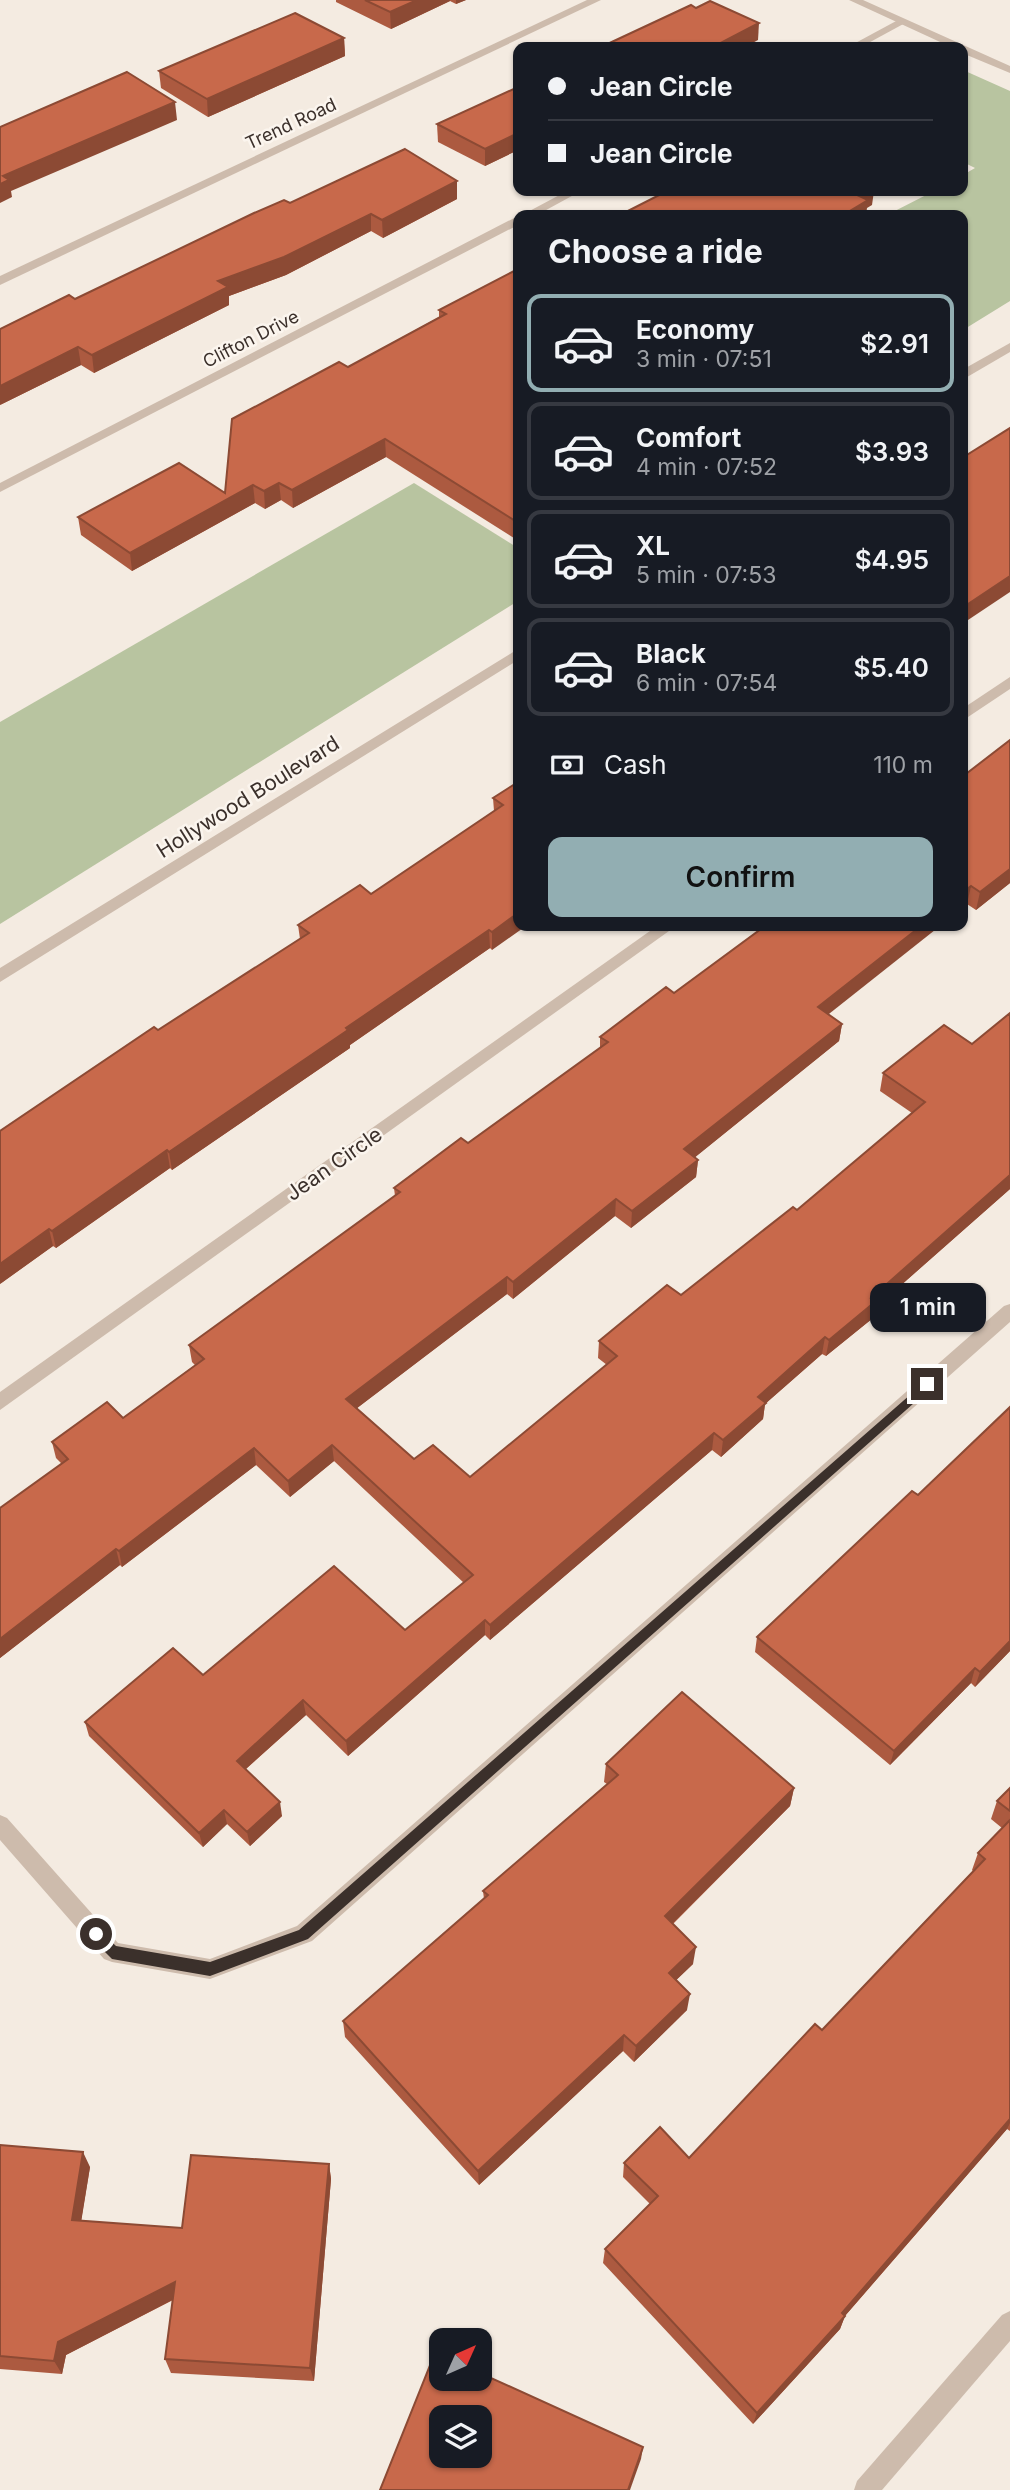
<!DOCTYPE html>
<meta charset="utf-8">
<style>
:root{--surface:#171b24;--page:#242831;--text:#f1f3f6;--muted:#9ea1a6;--line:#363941;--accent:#92aeb2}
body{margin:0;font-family:Inter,sans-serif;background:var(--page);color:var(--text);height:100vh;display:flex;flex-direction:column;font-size:26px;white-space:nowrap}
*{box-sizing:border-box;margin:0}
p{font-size:23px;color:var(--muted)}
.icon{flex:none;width:38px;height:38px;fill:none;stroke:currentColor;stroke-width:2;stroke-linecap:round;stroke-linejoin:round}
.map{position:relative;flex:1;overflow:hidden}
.details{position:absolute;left:513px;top:210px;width:455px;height:721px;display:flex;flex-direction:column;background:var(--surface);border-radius:14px;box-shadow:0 2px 5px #0004}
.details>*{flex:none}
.hud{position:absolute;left:513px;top:42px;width:455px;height:154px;border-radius:14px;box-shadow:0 2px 5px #0004;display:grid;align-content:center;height:154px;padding:0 35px;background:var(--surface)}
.needle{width:46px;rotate:45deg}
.fabs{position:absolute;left:429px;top:2328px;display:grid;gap:14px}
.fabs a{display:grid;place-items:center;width:63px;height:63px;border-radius:14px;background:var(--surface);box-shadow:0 2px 5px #0004;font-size:35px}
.end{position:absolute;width:32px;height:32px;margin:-16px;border:9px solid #3b302b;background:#fff;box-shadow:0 0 0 4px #fff}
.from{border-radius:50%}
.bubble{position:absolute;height:49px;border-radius:14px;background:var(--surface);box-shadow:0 2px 5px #0004;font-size:23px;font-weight:600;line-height:49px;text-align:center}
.hud b{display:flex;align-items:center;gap:24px;height:66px;font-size:26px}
.hud b+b{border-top:2px solid var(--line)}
.hud i{width:18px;height:18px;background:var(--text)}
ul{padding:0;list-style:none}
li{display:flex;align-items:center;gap:21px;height:98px;margin:0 14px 10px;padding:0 21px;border:4px solid var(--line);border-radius:14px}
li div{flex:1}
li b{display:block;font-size:26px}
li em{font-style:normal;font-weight:600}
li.selected{border-color:var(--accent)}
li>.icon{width:63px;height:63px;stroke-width:1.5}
h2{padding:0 35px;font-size:32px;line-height:84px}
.pay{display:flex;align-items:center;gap:18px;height:77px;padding:0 35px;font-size:26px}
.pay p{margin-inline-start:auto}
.cta{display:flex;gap:14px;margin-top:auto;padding:14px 35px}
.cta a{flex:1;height:80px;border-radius:14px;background:var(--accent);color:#111;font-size:28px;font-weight:600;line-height:80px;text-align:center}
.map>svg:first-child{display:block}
.green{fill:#b8c4a0}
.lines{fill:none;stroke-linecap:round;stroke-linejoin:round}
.minor{fill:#cdbbac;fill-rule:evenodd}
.tertiary{fill:#cdbbac;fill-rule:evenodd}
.wall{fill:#ac5a40}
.shaded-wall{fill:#8c4a34}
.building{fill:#c8694b;stroke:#8c4a34;stroke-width:2;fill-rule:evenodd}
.route{fill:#3b302b}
.labels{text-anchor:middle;stroke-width:5;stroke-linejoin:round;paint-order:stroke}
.far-street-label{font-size:18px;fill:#3b302b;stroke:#fbf5ee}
.street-label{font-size:21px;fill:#3b302b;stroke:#fbf5ee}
</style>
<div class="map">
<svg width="1010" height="2490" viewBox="0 0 1010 2490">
<rect width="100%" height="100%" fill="#f4ebe1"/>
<g class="green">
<path d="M963,70L1010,91V301L963,330L962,215H887L934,191H962L963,175L975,168L963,162Z"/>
<path d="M414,483L518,548V601L0,924V722Z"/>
</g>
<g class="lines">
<g class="minor">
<path d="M587,0H601L0,285V276Z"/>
<path d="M898,20L907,22L861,47H848Z"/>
<path d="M567,191H581L537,215H522Z"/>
<path d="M518,216V225L0,492V483Z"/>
<path d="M1010,677V689L962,721V709Z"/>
<path d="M657,926H676L0,1410V1392Z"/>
<path d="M1010,1304V1322L312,1941L210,1979L112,1962L104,1959L0,1840V1815L7,1818L118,1943L210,1959L297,1926L1004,1306Z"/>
<path d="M1010,2311V2341L882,2490H854L857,2481L1002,2315Z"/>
</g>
<g class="tertiary">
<path d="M849,0H863L1010,66V73L962,53V47H951Z"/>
<path d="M1010,343V352L962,380V370Z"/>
<path d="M518,649V660L0,982V968Z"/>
</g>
</g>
<g class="wall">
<path d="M336,0H466L456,4L450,1L391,29L336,2Z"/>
<path d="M344,38L345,56L208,117L161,88L159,71Z"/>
<path d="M518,87V150L485,166L438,142L437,124Z"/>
<path d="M457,181V199L383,238L371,231L286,275L229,296V305L94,373L81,365L0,405L75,299L290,203Z"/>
<path d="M518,269V539L517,540L386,457L293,508L281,500L265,509L255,503L132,571L81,535L78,517L225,493L348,367L439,317V310Z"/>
<path d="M962,777L1010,883L976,910L967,904L962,908Z"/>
<path d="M518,782L492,950L490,948L350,1045V1048L172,1170L170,1168L56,1248L53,1246L0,1284L158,1030L300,939L298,925L371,894L494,811L493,798Z"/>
<path d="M674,993L828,1015L842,1024L839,1041L695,1157L698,1160L696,1177L631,1228L615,1216L513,1299L507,1294L357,1408L414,1459L470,1477L607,1365L598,1358L599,1341L681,1295L797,1210L912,1113L880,1091L883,1073L972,1044L1010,1013V1189L874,1309L873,1318L826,1356L822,1354L765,1404L763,1419L721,1457L712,1450L490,1640L485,1635L348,1756L306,1715L246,1769L282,1816L250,1846L227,1824L203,1847L89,1736L85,1722L203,1675L405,1630L464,1583L334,1461L290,1497L256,1465L122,1567L120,1565L0,1658V1508L62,1464L56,1458L52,1442L123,1418L195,1365L192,1362L189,1345L395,1196L394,1188L468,1143L600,1048V1037Z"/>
<path d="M757,1637L1010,1651L975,1687L971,1683L890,1765L755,1652Z"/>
<path d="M606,1764L794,1788L790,1806L673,1924L693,1964L676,1980L687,2010L634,2062L623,2051L479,2185L345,2037L343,2021L484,1899L483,1891L607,1784L604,1782Z"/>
<path d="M1010,1788V2131L1007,2129L845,2316L840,2329L753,2424L603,2263L605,2249L650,2204L623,2177L624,2163L689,2158L822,2030L973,1871L972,1870L978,1853L1002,1828L991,1819L997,1801Z"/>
<path d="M0,2145L90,2167L81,2221L182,2228L329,2164L331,2179L314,2381L171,2373L165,2359L173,2300L66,2355L62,2374L0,2369Z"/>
</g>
<g class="shaded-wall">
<path d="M417,0H450V1L391,29L390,12Z"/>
<path d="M456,0H466L456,4Z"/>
<path d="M759,23L758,40L745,47H713Z"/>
<path d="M344,38L345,56L208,117L207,99Z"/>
<path d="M175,102L177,120L11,191L12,197L0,203V184L3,176Z"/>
<path d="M518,133V150L485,166V149Z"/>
<path d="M457,181V199L383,238L382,220Z"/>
<path d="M868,191H874L872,205L867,208L866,215H843L859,196Z"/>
<path d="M371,214V231L286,275L229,296V305L94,373L92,355L218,281Z"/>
<path d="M78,347L81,365L0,405V386Z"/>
<path d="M385,439L386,457L293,508L292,490Z"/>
<path d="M279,483L281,500L265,509L264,491Z"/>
<path d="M253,485L255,503L132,571L130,553Z"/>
<path d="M1010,576V592L962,624V608Z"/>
<path d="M1010,869V883L976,910L980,892Z"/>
<path d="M971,886L967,904L962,908V893Z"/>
<path d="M518,913V926H526L492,950V932Z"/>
<path d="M921,926H940L815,1025L818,1007Z"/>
<path d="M489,930L490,948L350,1045V1048L172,1170L169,1152L346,1028Z"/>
<path d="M842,1024L839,1041L683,1167L684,1149Z"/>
<path d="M167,1150L170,1168L56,1248L52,1231Z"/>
<path d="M698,1160L696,1177L631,1228L632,1211Z"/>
<path d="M1010,1175V1189L874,1309L873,1318L826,1356L829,1340L871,1298Z"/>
<path d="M616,1199L615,1216L513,1299V1282Z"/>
<path d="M49,1229L53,1246L0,1284V1264Z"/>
<path d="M507,1277V1294L348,1415L346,1399Z"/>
<path d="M825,1337L822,1354L765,1404L763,1419L721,1457L723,1440L758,1397Z"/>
<path d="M714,1433L712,1450L490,1640V1625Z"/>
<path d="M332,1445L334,1461L290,1497L288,1481Z"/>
<path d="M254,1448L256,1465L122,1567L119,1551Z"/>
<path d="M116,1549L120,1565L0,1658V1639Z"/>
<path d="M485,1620V1635L348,1756L346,1741Z"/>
<path d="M1010,1641V1651L975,1687L980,1672Z"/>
<path d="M975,1668L971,1683L890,1765L894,1751Z"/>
<path d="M303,1700L306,1715L239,1775L237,1761Z"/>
<path d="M794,1788L790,1806L663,1933L665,1916Z"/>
<path d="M280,1802L282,1816L250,1846L247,1832Z"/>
<path d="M224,1810L227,1824L203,1847L199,1833Z"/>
<path d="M696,1947L693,1964L667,1989L669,1973Z"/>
<path d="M690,1994L687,2010L634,2062L636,2046Z"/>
<path d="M624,2035L623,2051L479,2185L478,2171Z"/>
<path d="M1010,2119V2123L1007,2129L837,2325L845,2316L840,2329L753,2424L757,2413Z"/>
<path d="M83,2152L90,2167L79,2235L72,2220Z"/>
<path d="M329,2164L331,2179L314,2381L310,2368Z"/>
<path d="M175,2282L180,2296L66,2355L62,2374L54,2361L58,2342Z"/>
<path d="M643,2447L641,2459L630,2490H628Z"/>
</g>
<g class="building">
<path d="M365,0H417L390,12Z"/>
<path d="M710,1L759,23L713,47H601L691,5L696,8Z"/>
<path d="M295,13L344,38L207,99L159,71Z"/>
<path d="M127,72L175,102L3,176L9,180L0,184V127Z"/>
<path d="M518,87V133L485,149L437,124Z"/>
<path d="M405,149L457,181L382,220L371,214L284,257L218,281L228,287L92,355L78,347L0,386V329L69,295L75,299L254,213L284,200L290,203Z"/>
<path d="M667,191H868L859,196L868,200L843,215H620Z"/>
<path d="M518,269L517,522L385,439L292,490L279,483L264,491L253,485L130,553L78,517L179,463L225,493L232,419L339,362L348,367L446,314L439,310Z"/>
<path d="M1010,428V576L962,608V458Z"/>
<path d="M1010,740V869L980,892L971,886L962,893V777Z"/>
<path d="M518,782V913L492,932L489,930L346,1028L348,1030L169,1152L167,1150L52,1231L49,1229L0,1264V1131L154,1027L158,1030L309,933L298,925L360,885L371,894L503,805L493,798Z"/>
<path d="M765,926H921L818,1007L842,1024L684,1149L698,1160L632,1211L616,1199L513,1282L507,1277L346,1399L414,1459L433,1445L470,1477L617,1356L599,1341L667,1285L681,1295L793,1207L797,1210L925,1102L883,1073L944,1025L972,1044L1010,1013V1175L871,1298L876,1301L829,1340L825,1337L758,1397L766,1403L723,1440L714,1433L490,1625L485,1620L346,1741L303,1700L237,1761L280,1802L247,1832L224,1810L199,1833L85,1722L173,1648L203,1675L334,1566L405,1630L473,1575L332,1445L288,1481L254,1448L119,1551L116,1549L0,1639V1508L68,1459L52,1442L107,1402L123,1418L204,1359L189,1345L400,1192L394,1188L461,1138L468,1143L608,1042L600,1037L666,987L674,993Z"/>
<path d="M1010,1407V1641L980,1672L975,1668L894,1751L757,1637L912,1491L918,1495Z"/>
<path d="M682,1692L794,1788L665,1916L696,1947L669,1973L690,1994L636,2046L624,2035L478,2171L343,2021L488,1895L483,1891L618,1775L606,1764Z"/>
<path d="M1010,1788V1811L997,1801Z"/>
<path d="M1010,1820V2119L842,2313L845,2316L757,2413L605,2249L658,2196L624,2163L660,2127L689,2158L815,2024L822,2030L985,1859L978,1853Z"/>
<path d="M0,2145L83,2152L72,2220L182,2228L191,2155L329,2164L310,2368L165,2359L175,2282L58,2342L54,2361L0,2356Z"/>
<path d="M435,2353L441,2356V2378H480V2373L643,2447L628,2490H380ZM441,2417H480V2455H441Z"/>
</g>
<path class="route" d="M927,1380L931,1381V1388L308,1939L210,1976L112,1959L91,1938V1929L96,1927L116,1946L210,1962L299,1930Z"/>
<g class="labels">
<g class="far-street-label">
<text transform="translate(291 124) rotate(-25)" y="6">Trend Road</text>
<text transform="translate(251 339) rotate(-27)" y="6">Clifton Drive</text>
</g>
<g class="street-label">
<text transform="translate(248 797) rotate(-32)" y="7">Hollywood Boulevard</text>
<text transform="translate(334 1164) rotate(-35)" y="7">Jean Circle</text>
</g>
</g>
</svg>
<div class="fabs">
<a><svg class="needle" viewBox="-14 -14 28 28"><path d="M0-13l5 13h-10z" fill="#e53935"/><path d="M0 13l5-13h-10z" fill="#9ea1a6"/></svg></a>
<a><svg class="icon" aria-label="layers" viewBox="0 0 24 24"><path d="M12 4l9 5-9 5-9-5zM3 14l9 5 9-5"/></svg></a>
</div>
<i class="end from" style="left:96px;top:1934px"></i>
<i class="end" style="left:927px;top:1384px"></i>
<div class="bubble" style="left:870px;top:1283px;width:116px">1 min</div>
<div class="hud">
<b><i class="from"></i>Jean Circle</b>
<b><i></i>Jean Circle</b>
</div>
<section class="details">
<h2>Choose a ride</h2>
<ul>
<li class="selected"><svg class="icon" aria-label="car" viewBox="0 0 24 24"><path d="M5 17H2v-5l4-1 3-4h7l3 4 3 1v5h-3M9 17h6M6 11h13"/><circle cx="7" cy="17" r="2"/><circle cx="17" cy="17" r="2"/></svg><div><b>Economy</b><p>3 min · 07:51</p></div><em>$2.91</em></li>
<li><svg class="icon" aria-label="car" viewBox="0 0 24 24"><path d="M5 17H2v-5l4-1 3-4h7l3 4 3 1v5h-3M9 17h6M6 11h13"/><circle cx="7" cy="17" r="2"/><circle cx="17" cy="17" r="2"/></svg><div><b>Comfort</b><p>4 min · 07:52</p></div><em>$3.93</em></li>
<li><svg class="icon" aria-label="car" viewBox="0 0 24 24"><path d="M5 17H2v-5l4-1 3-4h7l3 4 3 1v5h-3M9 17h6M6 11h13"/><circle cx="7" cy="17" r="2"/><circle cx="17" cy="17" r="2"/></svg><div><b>XL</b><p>5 min · 07:53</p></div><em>$4.95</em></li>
<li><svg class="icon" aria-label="car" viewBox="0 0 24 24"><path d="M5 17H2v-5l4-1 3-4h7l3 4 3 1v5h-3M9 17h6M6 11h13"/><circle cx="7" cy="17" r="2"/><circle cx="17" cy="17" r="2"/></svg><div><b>Black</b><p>6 min · 07:54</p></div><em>$5.40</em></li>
</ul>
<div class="pay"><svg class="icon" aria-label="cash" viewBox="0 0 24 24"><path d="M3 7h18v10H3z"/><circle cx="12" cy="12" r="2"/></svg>Cash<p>110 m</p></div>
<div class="cta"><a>Confirm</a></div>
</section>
</div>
